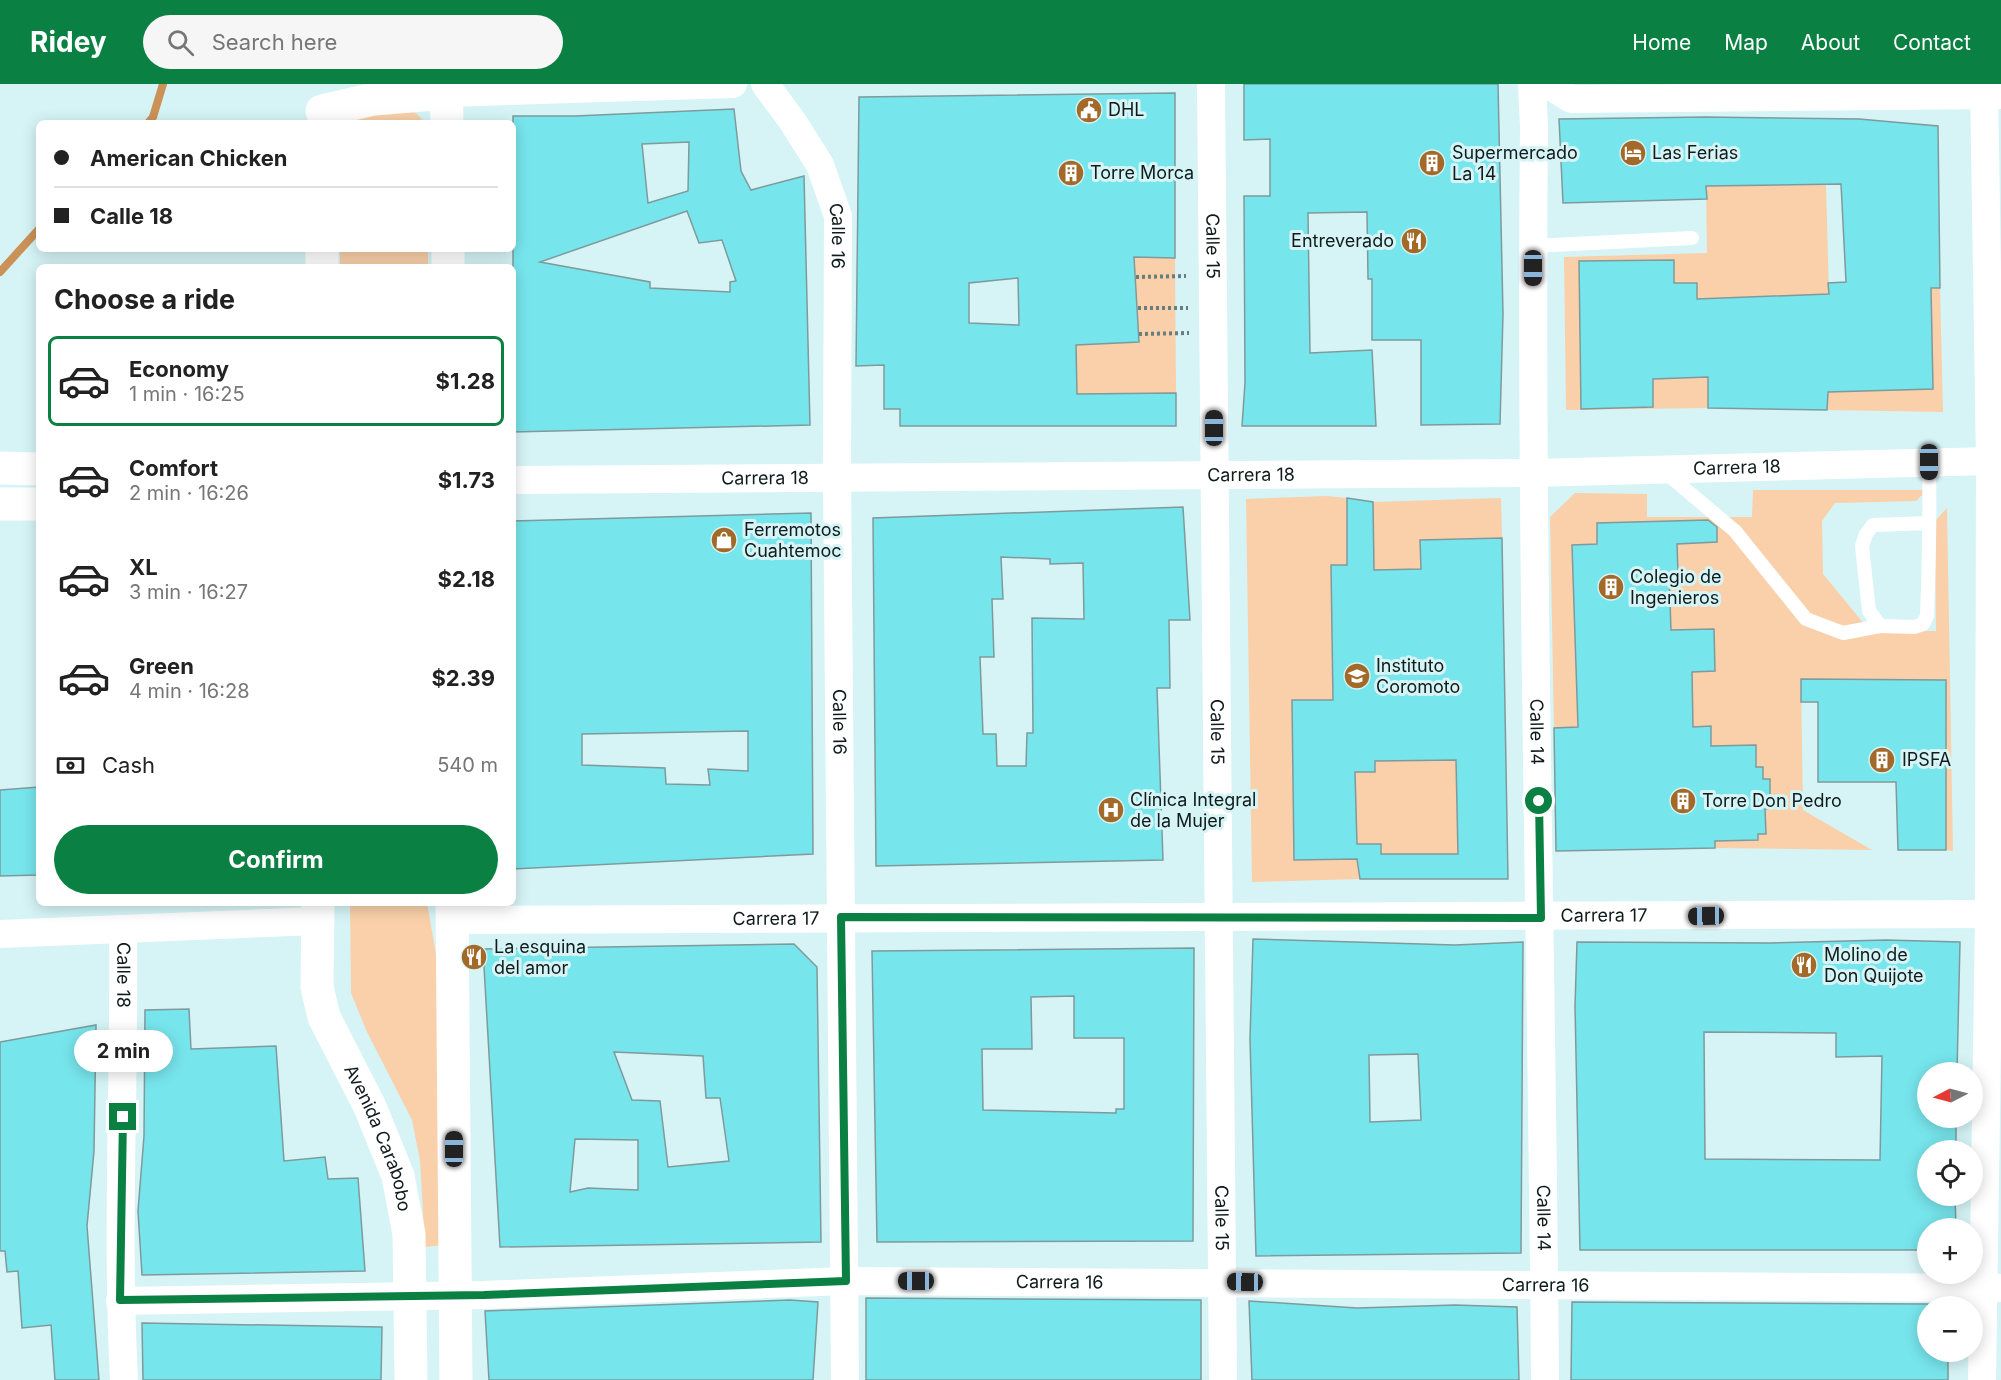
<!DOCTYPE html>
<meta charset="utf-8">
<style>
:root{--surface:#fff;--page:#f6f6f6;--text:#222;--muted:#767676;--line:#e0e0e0;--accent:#0b8043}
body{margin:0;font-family:Inter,sans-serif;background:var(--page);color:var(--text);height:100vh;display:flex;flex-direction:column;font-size:22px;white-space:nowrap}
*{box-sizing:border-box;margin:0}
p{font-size:20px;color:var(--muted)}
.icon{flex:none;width:33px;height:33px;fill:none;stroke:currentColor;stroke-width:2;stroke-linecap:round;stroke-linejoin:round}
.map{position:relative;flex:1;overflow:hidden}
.panel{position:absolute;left:36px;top:180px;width:480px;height:642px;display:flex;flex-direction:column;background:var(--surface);border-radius:9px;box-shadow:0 3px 15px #0003}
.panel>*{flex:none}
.banner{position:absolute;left:36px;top:36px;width:480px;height:132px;border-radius:9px;box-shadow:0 3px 15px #0003;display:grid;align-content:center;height:132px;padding:0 18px;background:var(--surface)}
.needle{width:39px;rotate:264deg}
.tools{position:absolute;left:1917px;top:978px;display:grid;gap:12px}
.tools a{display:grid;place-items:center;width:66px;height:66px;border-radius:50%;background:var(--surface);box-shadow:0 3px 15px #0003;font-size:30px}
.end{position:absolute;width:27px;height:27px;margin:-14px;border:8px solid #0b8043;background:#fff;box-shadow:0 0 0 3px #fff}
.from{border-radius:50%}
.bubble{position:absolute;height:42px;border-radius:21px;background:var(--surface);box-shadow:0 3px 15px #0003;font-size:20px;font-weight:700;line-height:42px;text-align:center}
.car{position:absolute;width:18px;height:36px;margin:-18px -9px;border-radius:8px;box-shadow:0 0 4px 2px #0007;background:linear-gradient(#222 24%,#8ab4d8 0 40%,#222 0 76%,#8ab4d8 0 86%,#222 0)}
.banner b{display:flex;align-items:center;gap:21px;height:57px;font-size:22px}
.banner b+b{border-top:2px solid var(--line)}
.banner i{width:15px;height:15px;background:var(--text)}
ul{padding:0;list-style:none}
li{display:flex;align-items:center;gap:18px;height:90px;margin:0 12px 9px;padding:0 6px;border:3px solid transparent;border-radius:9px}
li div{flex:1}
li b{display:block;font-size:22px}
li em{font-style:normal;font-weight:700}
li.active{border-color:var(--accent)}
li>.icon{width:54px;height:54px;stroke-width:1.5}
h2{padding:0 18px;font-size:27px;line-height:72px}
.pay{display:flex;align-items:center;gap:15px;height:66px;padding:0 18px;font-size:22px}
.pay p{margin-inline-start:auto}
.primary-button{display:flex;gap:12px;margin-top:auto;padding:12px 18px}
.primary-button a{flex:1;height:69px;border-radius:36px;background:var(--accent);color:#fff;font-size:24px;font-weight:700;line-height:69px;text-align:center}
header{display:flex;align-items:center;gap:36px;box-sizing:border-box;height:84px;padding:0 30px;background:var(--accent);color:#fff}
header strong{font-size:28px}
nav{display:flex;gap:33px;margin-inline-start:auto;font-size:21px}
.search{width:420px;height:54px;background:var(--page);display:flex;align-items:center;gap:15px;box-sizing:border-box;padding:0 21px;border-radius:33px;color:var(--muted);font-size:22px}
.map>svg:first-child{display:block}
.green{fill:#f9d0a9}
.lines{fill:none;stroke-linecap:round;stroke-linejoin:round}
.stream{stroke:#cb9258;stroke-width:8}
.building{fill:#77e5ec;stroke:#7f9a9c;stroke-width:1.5;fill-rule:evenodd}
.path{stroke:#697d7e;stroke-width:4;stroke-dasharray:3 3;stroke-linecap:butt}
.lane{stroke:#fff;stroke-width:14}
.street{stroke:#fff;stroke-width:28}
.secondary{stroke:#fff;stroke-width:33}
.route{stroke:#0b8043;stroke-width:8}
.labels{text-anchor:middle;stroke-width:6;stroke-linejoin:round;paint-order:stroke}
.poi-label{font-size:18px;fill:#101b1b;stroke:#d6f4f6;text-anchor:start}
.street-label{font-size:18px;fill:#101b1b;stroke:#d6f4f6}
</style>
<header>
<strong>Ridey</strong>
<div class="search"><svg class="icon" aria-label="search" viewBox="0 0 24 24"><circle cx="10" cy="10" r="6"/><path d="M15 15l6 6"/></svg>Search here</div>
<nav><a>Home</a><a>Map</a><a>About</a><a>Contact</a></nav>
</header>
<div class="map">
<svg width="2001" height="1296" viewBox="0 0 2001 1296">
<rect width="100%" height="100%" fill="#d6f4f6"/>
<g class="green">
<path d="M406,25L417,30L425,39H349L355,34Z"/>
<path d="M1826,101L1829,210L1708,215V324L1566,326L1564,173L1707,169L1706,102Z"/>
<rect x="340" y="165" width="88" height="18"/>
<path d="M1133,173L1175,174L1176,309L1077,310L1076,261L1139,258Z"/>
<path d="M1940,204L1943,328L1827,326L1831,231L1864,210Z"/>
<path d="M1753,406H1927L1916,417L1835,419L1822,437L1823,490L1870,547H1936L1935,437L1947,424L1953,767L1946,766V596L1801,595L1803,726L1872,766L1715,764L1710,642L1554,644L1550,433L1575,409L1647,410V433H1752Z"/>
<path d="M1327,412L1347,414V481L1331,482L1333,616H1292L1294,775H1357L1360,795L1252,798L1246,415Z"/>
<path d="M1501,414L1502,454L1420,456L1421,491L1407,486H1374L1373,418Z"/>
<path d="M1456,676L1485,778L1425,770H1381V760H1357L1355,688H1375V677Z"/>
<path d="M350,819H427L441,898L444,1161L425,1163L420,1077L412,1036L367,948L351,909Z"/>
</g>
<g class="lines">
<g class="stream">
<path d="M148,39L153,33L163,0"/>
<path d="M0,188L39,145"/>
</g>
</g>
<g class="building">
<path d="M1244,0H1498L1503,230L1500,340L1421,341V256H1372V195H1368L1367,128L1308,129L1310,269L1372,266L1376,342H1242L1245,299L1244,112H1270V55L1244,56Z"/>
<path d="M1175,9V174L1134,173L1139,258L1076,261L1077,310L1176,309V342H900V325H884V281L856,282L859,13ZM1018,194L1019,241L969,239V199Z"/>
<path d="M734,25L741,87L751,106L804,92L810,341L513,348V32H575ZM689,58L688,107L648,119L642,60ZM687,127L699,159L722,156L736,197L730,198V208L650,204V198L540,178Z"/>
<path d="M1705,33L1859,35L1938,42L1940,204H1931L1933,305L1828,308L1827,326L1708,324V293L1653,295V323L1581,325L1579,177L1674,176V199H1697V215L1829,210L1828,199L1846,198L1841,100L1706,102L1707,115L1563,119L1559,35Z"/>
<path d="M1347,414L1373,418L1374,486L1421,485L1420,456L1502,454L1508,795H1360L1357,775L1294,776L1292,616H1333L1331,481H1347ZM1456,676L1458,770H1381V760H1357L1355,688H1375V677Z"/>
<path d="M1183,423L1190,536H1169L1170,604H1157L1163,776L876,782L873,434ZM1001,473L1050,475V480L1083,479L1084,535L1032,534L1033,649H1027L1026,682H997L996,650H983L980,573H994L992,515H1003Z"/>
<path d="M811,429L813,770L513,785V437ZM748,647V687L708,685L710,701L666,700L665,684L582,681V650Z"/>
<path d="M1708,436L1717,443V458L1677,460L1678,489L1669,490L1671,546L1714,545L1715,587L1692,588L1693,643L1711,642V662L1756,661V683H1763V695H1770V725H1765L1766,750H1758V756L1715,757V764L1556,767L1554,644L1578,643L1572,461L1597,460V439Z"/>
<path d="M1801,595L1946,596V766H1898L1896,698H1818V618H1801Z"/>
<path d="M39,703V791L0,792V706Z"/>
<path d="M1253,855L1455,861L1523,858L1521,1169L1256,1172L1250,955ZM1418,970L1421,1036L1370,1038L1369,971Z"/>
<path d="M1886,856L1960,858L1957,988H1928V1034H1956V1066H1928V1112H1955L1956,1144H1928V1166H1580L1575,922L1577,858L1770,859ZM1704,948L1836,949V973L1882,972L1880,1076L1705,1075Z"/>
<path d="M794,860L817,883L821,1158L500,1163L483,865ZM614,968L703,972L706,1014H720L729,1077L668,1083L660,1017L632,1016ZM575,1055L638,1056V1106L588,1104L570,1108Z"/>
<path d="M1194,864L1193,1157L877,1158L872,867ZM1074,912V954H1124V1025H1116V1029L983,1026L982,965H1032L1031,913Z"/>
<path d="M189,925L191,965L276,962L284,1077L325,1073L328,1095L358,1094L365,1187L142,1191L138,1127L144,1052L145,926Z"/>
<path d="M96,941L94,1067L87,1142L99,1296H55L51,1241L22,1244L18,1187L7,1188L5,1167H0V958Z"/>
<path d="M866,1214L1201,1216V1296H866Z"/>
<path d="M790,1216L818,1218L813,1296H489L485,1227Z"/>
<path d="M1249,1217L1357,1224L1455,1221L1517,1223L1519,1296H1252Z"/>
<path d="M1572,1218L1928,1220V1268H1948V1296H1571Z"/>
<path d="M142,1239L382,1243L381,1296H143Z"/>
</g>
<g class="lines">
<g class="path">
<path d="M1136,193L1186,192"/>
<path d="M1138,224H1188"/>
<path d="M1139,250L1189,249"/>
</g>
<g class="lane">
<path d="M1533,162L1692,154"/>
<path d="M1929,378C1930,429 1929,480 1927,532L1923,540L1914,543L1880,542L1869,527L1862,462L1866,450L1873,441L1929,439"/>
<path d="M1666,389L1735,447L1806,535L1843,549L1880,542"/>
</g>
<g class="street">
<path id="s1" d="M765,0L793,38L820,81L838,132L837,392L845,1296"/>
<path id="s2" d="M1211,0L1223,1296"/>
<path id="s3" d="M1532,0L1534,43C1530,460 1542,878 1545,1296"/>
<path d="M1547,0L1571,15L2001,11"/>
<path d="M447,9L733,0"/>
<path id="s4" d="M513,396L1533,389L1990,377"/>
<path id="s5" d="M452,836L2001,830"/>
<path id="s6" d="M123,845C125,996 116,1146 124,1296"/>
<path d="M0,850L317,837"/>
<path id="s7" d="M120,1217L484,1211L846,1197L2001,1204"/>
<path d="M1982,1296L1989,830L1990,377L1984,0"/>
</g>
<g class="secondary">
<path d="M446,0L447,39"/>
<path d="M322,27L374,15L447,9"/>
<path d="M448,165V183"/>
<path d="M322,183V165"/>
<path d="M0,384L39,385"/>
<path d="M0,420H39"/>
<path id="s8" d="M318,819L317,903L324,933L370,1023L398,1092L409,1150L411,1296"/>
<path d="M452,819L456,1296"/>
</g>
</g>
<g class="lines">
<path class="route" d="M123,1033L120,1216L484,1211L846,1197L841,833L1541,834L1539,717"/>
</g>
<defs>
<symbol id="civic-disc" viewBox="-11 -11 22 22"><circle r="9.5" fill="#a36928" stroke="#d6f4f6"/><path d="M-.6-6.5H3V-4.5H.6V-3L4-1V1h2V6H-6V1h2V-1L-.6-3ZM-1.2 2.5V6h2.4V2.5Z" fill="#fff"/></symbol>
<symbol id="hotel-disc" viewBox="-11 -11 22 22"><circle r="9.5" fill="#a36928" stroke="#d6f4f6"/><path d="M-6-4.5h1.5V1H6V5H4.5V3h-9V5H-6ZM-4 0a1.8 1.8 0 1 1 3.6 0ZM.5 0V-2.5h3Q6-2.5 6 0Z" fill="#fff"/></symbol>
<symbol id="building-disc" viewBox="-11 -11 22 22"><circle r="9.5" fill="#a36928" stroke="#d6f4f6"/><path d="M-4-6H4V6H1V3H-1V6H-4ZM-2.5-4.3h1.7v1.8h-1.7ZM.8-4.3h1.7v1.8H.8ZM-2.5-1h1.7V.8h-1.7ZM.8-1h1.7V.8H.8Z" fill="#fff"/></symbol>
<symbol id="restaurant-disc" viewBox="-11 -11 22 22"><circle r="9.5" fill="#a36928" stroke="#d6f4f6"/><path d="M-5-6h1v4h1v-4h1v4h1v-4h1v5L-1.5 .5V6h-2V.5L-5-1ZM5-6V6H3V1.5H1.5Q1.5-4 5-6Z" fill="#fff"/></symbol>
<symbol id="shop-disc" viewBox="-11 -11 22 22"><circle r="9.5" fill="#a36928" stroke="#d6f4f6"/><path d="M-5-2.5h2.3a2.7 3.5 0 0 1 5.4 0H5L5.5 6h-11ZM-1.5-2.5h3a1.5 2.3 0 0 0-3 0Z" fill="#fff"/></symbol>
<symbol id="school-disc" viewBox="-11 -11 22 22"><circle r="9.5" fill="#a36928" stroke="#d6f4f6"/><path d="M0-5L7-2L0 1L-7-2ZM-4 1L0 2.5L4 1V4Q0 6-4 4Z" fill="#fff"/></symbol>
<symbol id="hospital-disc" viewBox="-11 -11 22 22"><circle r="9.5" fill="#a36928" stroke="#d6f4f6"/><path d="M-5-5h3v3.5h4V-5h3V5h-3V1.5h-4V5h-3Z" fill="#fff"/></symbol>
</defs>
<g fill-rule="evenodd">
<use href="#civic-disc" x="1074" y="11" width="30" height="30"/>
<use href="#hotel-disc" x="1618" y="54" width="30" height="30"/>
<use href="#building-disc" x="1417" y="64" width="30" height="30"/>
<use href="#building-disc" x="1056" y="74" width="30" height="30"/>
<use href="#restaurant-disc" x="1399" y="142" width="30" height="30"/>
<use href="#shop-disc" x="709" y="441" width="30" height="30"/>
<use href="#building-disc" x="1596" y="488" width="30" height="30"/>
<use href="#school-disc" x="1342" y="577" width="30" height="30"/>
<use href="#building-disc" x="1867" y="661" width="30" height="30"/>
<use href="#building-disc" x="1668" y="702" width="30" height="30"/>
<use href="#hospital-disc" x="1096" y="711" width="30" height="30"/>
<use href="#restaurant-disc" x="459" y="858" width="30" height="30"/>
<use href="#restaurant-disc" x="1789" y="866" width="30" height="30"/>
</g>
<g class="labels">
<g class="poi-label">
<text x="1108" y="32">DHL</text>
<text x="1452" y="75">Supermercado<tspan x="1452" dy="21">La 14</tspan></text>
<text x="1652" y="75">Las Ferias</text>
<text x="1090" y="95">Torre Morca</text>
<text x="1394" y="163" text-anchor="end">Entreverado</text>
<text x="744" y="452">Ferremotos<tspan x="744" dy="21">Cuahtemoc</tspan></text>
<text x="1630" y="499">Colegio de<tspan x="1630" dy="21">Ingenieros</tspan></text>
<text x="1376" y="588">Instituto<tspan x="1376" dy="21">Coromoto</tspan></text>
<text x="1902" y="682">IPSFA</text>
<text x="1130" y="722">Clínica Integral<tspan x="1130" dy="21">de la Mujer</tspan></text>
<text x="1702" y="723">Torre Don Pedro</text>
<text x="494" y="869">La esquina<tspan x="494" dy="21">del amor</tspan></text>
<text x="1824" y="877">Molino de<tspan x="1824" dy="21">Don Quijote</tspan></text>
</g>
<g class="street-label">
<text dy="6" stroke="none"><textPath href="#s1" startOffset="172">Calle 16</textPath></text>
<text dy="6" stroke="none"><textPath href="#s2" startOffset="162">Calle 15</textPath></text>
<text dy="6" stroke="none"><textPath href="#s4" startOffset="1224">Carrera 18</textPath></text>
<text dy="6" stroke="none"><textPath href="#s4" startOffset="738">Carrera 18</textPath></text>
<text dy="6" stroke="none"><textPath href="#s4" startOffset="252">Carrera 18</textPath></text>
<text dy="6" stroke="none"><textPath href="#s1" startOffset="658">Calle 16</textPath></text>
<text dy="6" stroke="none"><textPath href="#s2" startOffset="648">Calle 15</textPath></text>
<text dy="6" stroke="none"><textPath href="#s3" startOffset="648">Calle 14</textPath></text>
<text dy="6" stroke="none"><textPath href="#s5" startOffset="1152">Carrera 17</textPath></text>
<text dy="6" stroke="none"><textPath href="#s5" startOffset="324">Carrera 17</textPath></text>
<text dy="6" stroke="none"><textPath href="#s6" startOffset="46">Calle 18</textPath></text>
<text dy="6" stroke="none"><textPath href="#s8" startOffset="248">Avenida Carabobo</textPath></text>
<text dy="6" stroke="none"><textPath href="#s2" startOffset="1134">Calle 15</textPath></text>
<text dy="6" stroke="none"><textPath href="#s3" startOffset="1134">Calle 14</textPath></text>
<text dy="6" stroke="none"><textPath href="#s7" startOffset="940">Carrera 16</textPath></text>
<text dy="6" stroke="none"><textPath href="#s7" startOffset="1426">Carrera 16</textPath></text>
</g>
</g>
</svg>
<div class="tools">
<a><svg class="needle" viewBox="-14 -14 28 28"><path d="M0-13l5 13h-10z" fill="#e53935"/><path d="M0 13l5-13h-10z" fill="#767676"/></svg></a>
<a><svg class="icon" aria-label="locate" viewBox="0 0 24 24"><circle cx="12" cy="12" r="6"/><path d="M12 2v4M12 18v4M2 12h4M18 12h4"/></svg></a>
<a>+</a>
<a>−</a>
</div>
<i class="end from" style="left:1539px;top:717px"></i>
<i class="end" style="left:123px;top:1033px"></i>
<div class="bubble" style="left:74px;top:946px;width:99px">2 min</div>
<i class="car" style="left:1533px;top:184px;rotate:180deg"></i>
<i class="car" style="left:1214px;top:344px;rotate:0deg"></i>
<i class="car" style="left:1929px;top:378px;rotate:180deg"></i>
<i class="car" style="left:1706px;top:832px;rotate:269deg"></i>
<i class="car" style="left:454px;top:1065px;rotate:0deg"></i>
<i class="car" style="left:916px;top:1197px;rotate:270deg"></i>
<i class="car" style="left:1245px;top:1198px;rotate:271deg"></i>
<div class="banner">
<b><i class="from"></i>American Chicken</b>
<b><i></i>Calle 18</b>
</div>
<section class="panel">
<h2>Choose a ride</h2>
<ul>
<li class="active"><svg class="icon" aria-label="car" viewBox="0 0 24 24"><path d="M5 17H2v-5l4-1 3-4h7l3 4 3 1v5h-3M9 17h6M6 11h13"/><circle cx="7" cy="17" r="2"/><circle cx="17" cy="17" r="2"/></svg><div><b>Economy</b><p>1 min · 16:25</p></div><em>$1.28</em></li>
<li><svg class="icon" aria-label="car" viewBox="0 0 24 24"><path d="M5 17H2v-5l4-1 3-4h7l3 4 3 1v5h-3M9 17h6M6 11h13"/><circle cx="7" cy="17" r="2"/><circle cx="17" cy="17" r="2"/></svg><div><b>Comfort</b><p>2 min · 16:26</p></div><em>$1.73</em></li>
<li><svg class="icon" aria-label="car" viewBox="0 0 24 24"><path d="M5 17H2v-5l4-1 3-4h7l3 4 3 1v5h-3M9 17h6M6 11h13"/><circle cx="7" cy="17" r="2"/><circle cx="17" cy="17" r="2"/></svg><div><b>XL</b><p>3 min · 16:27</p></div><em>$2.18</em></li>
<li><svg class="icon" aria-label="car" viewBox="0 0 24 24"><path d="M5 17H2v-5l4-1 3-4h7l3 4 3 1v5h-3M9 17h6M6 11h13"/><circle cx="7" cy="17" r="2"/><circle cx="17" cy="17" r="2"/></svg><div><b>Green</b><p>4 min · 16:28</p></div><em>$2.39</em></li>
</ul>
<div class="pay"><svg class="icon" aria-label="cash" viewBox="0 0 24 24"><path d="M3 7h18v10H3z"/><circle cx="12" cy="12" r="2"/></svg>Cash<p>540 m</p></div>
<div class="primary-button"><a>Confirm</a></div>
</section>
</div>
